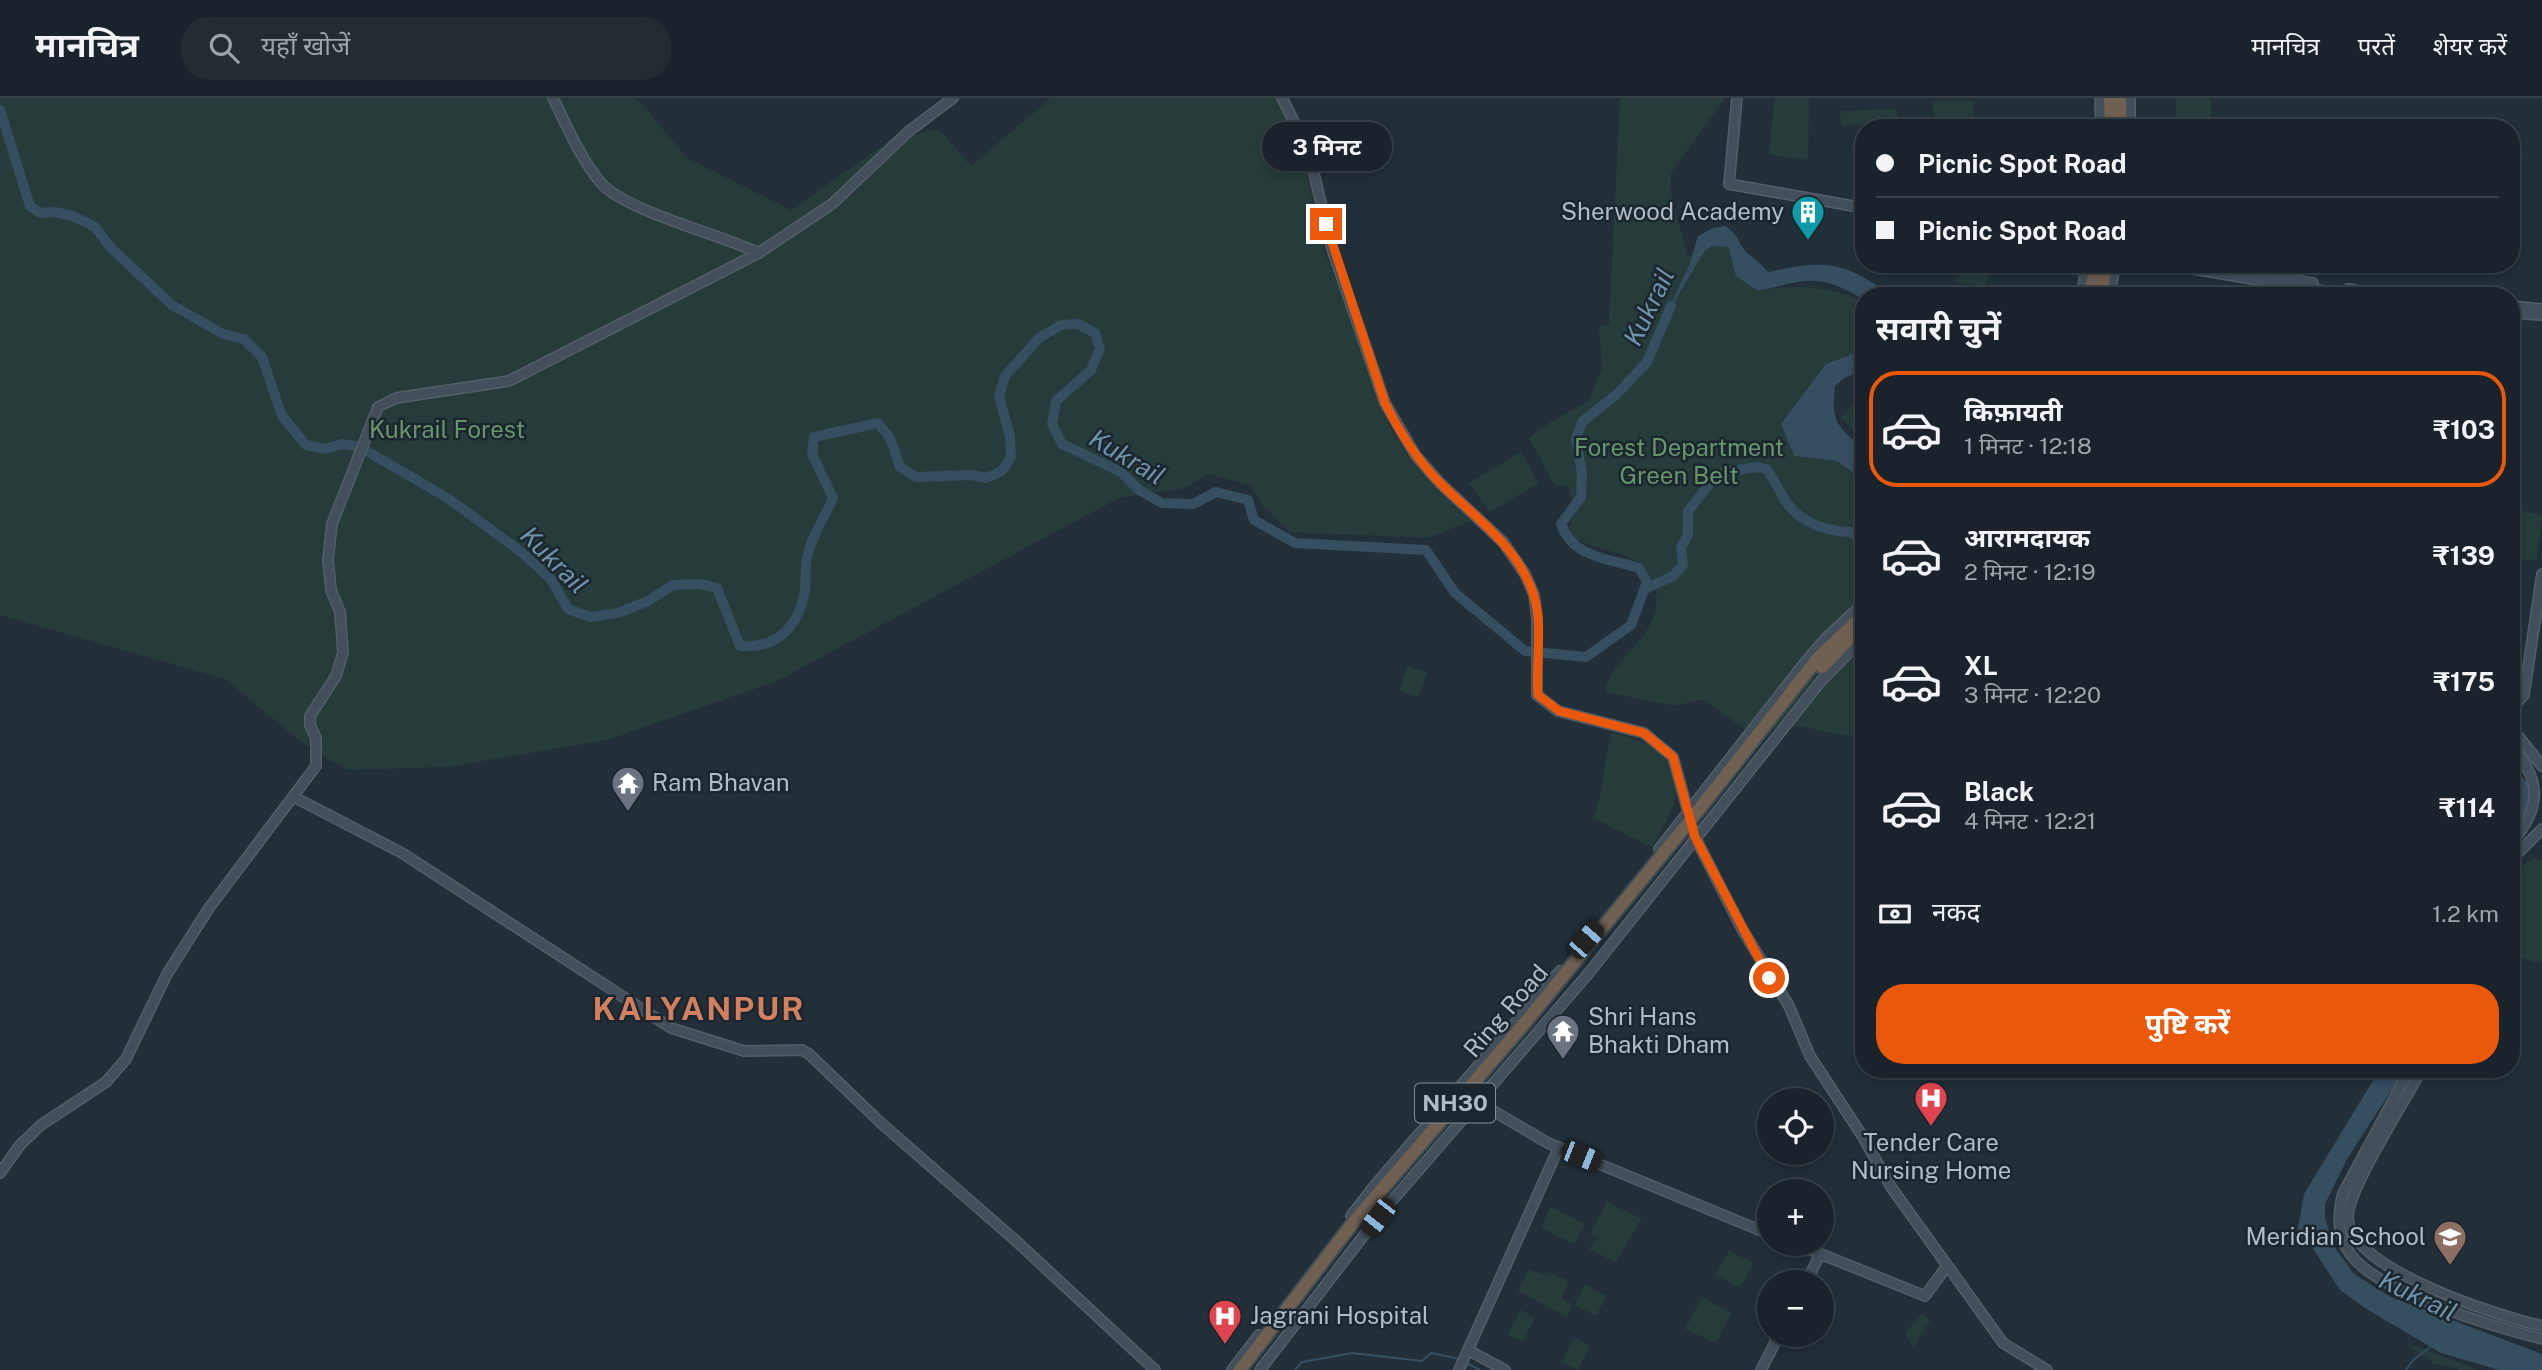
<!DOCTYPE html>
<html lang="hi">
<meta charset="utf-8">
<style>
:root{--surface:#1a232b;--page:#232b33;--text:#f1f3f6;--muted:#9fa4a9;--line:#384047;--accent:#ea580c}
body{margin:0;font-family:"Public Sans","Noto Sans Devanagari",sans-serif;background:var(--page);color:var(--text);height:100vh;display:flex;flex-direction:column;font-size:26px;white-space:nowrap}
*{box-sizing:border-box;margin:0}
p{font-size:23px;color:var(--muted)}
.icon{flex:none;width:38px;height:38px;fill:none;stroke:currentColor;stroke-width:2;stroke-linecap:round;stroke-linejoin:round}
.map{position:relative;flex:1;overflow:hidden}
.panel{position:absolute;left:1855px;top:189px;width:665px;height:791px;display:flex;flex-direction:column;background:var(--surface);border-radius:28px;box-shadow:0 4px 10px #0003,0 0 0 2px var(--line)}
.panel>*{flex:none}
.banner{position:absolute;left:1855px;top:21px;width:665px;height:154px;border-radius:28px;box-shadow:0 4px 10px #0003,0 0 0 2px var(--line);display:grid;align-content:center;height:154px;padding:0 21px;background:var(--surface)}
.tools{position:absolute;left:1757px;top:990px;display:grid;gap:14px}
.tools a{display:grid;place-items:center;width:77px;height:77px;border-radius:50%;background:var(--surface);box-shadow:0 4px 10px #0003,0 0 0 2px var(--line);font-size:35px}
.end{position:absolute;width:32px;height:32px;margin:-16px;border:9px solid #ea580c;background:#fff;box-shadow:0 0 0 4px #fff}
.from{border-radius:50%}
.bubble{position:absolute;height:49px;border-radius:24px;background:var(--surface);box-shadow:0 4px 10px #0003,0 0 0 2px var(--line);font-size:23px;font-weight:700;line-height:49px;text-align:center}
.car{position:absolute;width:21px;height:42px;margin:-21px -10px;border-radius:9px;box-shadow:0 0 5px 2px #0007;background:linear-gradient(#222 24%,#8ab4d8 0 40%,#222 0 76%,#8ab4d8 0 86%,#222 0)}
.banner b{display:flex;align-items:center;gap:24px;height:66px;font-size:26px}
.banner b+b{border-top:2px solid var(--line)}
.banner i{width:18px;height:18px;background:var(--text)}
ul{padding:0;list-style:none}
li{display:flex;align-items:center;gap:21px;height:116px;margin:0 14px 10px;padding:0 7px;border:4px solid transparent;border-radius:28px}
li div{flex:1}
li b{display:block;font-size:26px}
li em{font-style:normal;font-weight:700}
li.current{border-color:var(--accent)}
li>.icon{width:63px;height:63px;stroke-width:1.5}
h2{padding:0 21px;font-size:32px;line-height:84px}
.pay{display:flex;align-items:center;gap:18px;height:77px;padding:0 21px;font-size:26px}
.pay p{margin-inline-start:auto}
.button{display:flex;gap:14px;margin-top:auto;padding:14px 21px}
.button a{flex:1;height:80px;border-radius:28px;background:var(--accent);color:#fff;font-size:28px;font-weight:700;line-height:80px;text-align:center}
header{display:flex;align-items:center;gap:42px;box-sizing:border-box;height:98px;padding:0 35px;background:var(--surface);border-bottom:2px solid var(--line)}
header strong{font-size:33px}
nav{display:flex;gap:38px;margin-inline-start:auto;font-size:24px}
.search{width:490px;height:63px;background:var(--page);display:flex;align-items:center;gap:18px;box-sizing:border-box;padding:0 24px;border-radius:28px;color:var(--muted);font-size:26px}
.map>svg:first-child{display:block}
.green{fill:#253c3b}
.water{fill:#354e60}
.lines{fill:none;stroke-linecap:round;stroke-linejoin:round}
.stream{stroke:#354e60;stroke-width:2}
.river{stroke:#354e60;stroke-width:10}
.secondary-casing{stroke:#535f67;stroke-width:12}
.highway-casing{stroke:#404c54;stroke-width:16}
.secondary{stroke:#43505c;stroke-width:9}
.highway{stroke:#6f6052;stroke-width:12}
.highway-bridge-casing{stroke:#404c54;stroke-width:16;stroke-linecap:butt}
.highway-bridge{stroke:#6f6052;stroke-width:12}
.route{stroke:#ea580c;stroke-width:9}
.labels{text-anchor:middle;stroke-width:5;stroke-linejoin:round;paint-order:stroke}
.shield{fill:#1b262e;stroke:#838f98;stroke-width:2}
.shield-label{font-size:23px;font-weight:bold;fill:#b0bcc6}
.poi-label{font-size:24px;fill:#b0bcc6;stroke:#1b262e;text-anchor:start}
.park-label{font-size:24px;fill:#68966c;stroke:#1b262e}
.street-label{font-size:24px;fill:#b0bcc6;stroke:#1b262e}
.water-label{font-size:26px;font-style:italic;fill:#7091a9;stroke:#1b262e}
.district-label{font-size:32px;font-weight:bold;letter-spacing:2px;fill:#d2805f;stroke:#1b262e}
</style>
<header>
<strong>मानचित्र</strong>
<div class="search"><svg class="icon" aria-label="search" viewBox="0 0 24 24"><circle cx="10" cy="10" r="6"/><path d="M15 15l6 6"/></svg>यहाँ खोजें</div>
<nav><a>मानचित्र</a><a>परतें</a><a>शेयर करें</a></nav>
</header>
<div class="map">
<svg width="2542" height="1272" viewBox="0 0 2542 1272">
<rect width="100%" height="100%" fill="#222f39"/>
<g class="green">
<path d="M0,0H637L687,60L791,112L889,43L939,31L971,68L1051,0H1289L1288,25L1302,56L1324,152L1361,247L1380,310L1410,362L1470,423L1428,440L1290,434L1266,411L1250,387L1207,376L1185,390L1119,400L777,583L607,642L447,669L347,672L301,644L225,581L0,517Z"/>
<path d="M1620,0H1725L1671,75L1670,90L1687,158L1712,148L1728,149L1730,161L1757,193C1790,186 1834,187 1864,205V252L1826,266L1794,358L1837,363L1864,383V413L1859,430L1864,486V641L1798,628L1746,632L1703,601L1676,608L1605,594C1612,554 1669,538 1654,485C1652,478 1644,468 1638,464C1615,450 1589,452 1568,435L1574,416L1569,388L1555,387L1529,340L1550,324L1589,303L1602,270L1599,229L1609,227Z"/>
<path d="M1775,0H1809L1808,62L1769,56Z"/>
<rect x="2176" y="0" width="35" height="27"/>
<path d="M1973,3L1974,21L1934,22L1933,4Z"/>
<path d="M1897,11V25L1841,27L1840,13Z"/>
<path d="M1959,166H1990L1986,189L1956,184Z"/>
<path d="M1864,293V343L1841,319Z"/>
<path d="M1521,354L1539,385L1490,414L1469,385Z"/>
<path d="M2511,410L2542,418L2537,462L2511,461Z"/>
<path d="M1407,568L1427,574L1419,599L1399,593Z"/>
<path d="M1612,634C1694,658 1691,681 1652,749L1593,720C1606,690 1602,665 1612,634Z"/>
<path d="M2534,760L2542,762V862L2536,864L2511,857V785L2517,771Z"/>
<path d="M1607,1104L1642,1121L1615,1164L1589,1151L1598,1139L1590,1136Z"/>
<path d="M1551,1109L1585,1126L1574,1146L1541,1130Z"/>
<path d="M1729,1153L1754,1165L1740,1190L1715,1177Z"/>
<path d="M1529,1171L1544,1177L1546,1173L1569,1183L1562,1201L1572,1206L1567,1219L1518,1193Z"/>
<path d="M1585,1186L1606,1198L1596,1218L1575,1207Z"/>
<path d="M1702,1199L1731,1215L1716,1245L1685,1231Z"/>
<path d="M1520,1212L1535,1219L1523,1244L1508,1237Z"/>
<path d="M1923,1215L1930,1223L1913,1249L1905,1235Z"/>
<path d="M1574,1240L1590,1248L1578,1272L1562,1264Z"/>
<path d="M2407,1245L2478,1272H2458L2457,1269L2434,1266C2425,1256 2414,1255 2407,1245Z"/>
</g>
<g class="water">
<path d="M1725,128C1736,135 1737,140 1743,150C1748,158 1761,164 1768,174C1826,162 1842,162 1892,198H1864V202C1818,174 1806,182 1758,193L1736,178L1728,149L1712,148L1704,154L1665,219L1689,168L1698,138L1713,130Z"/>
<path d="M1864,252V272L1844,280L1835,288C1831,327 1837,326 1864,352V383L1837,363L1794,358L1781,326L1826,266Z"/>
<path d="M1864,413V486C1852,465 1857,434 1864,413Z"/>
<path d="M2511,665L2532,691L2530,718L2511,736L2514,701L2511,697Z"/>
<path d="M2380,971H2405L2347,1061L2325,1106V1120L2333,1147L2354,1176L2391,1199L2542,1256V1272H2499L2441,1255L2368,1212L2340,1192L2312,1149L2297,1135L2304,1096Z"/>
</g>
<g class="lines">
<g class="stream">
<path d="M1468,1266L1480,1272"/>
<path d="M1295,1272L1302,1264L1352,1255L1422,1263L1431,1255L1460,1261"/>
<path d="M2406,1272L2413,1262L2433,1247"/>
</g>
<g class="river">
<path d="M0,12L30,108L40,115L55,114L73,118L95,129L111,150L172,207L223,236L244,241L262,259L282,318L306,347L326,351L341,346L360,349L449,401L520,453L551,481L568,511L590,519L618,515L648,503L673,487L699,486L717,490L740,548C778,551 799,528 805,492C806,481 805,470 807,459C812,437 824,420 833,400L812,356L814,339L878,325L890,340L900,369L916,379L972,377L986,380L1002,373L1011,359L1010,338L999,298L1005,278L1039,240L1061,227L1078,226L1095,235L1100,251L1091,272L1056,303L1052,326L1062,346L1121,374L1139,392L1162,405L1193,406L1216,394L1248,402L1254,422L1295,445L1426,452L1455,495L1525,553L1586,559L1631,527L1647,484L1639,470C1607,460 1573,460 1561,426L1581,399L1582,375L1576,341L1582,324L1617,296L1647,264L1671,208"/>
<path d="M1645,491L1673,478L1683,467L1681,449L1688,437V413L1714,380L1724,374L1758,369L1766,371C1775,381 1779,394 1787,405C1801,425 1828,434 1852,434L1864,450"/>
</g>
<defs>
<g id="secondary">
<path d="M553,0C567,28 580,60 601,85C625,113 722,137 759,155"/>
<path d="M1282,0L1308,51L1332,151L1385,305L1416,358L1440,385L1503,444L1525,476L1534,497L1537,519V597L1558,613L1644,635L1673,659L1695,739L1742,831L1789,908L1810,958L1863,1039L1891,1089L2003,1245L2047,1272"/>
<path d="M1737,0L1729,86L1864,110"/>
<path d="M2100,0L2101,30"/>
<path d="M2130,30V0"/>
<path d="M2163,166L2355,198"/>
<path d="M2204,166L2313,185"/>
<path d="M2348,191L2388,198"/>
<path d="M2081,198L2087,166"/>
<path d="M2110,198L2115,166"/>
<path d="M2511,208L2542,211"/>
<path d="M2511,215L2542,217"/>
<path d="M2511,611L2524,597L2542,476"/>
<path d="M2511,629L2542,668"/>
<path d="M2511,646C2542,683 2542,710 2511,745"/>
<path d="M294,699L402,755L671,930L744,953L802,952L809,956L881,1025L1015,1142L1155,1272"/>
<path d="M1659,751L1803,567L1826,540L1864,505"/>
<path d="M2511,762L2542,731"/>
<path d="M2410,971L2343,1095C2338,1116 2336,1138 2351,1157C2379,1195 2495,1229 2542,1241"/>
<path d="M2422,971C2407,1000 2347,1092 2348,1120C2350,1172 2499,1218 2542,1228"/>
<path d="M1478,1004L1548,1045L1769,1136"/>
<path d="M0,1075L20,1047L41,1027L106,984L126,961L167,876L209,810L316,668V640L310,627V618L336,578L343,555L340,514L331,492L328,462L332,426L378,309L396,300L509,283L757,156L832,106L908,34L953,0"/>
<path d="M1351,1118L1375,1087L1560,873"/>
<path d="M1796,1146L1925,1198L1947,1168"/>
<path d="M1806,1185L1820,1156"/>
<path d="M1468,1252L1505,1272"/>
<path d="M1232,1272L1259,1237"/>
<path d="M1260,1272L1378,1119L1588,876L1821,583L1864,539"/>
<path d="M1459,1272L1559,1049"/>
<path d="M1761,1272L1779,1237"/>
</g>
<g id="highway">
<path d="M2110,0L2111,30"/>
<path d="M2120,0L2121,30"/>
<path d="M2090,198L2096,166"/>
<path d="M2101,198L2106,166"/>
<path d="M1822,569L1853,537"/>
<path d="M1697,714L1818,560L1864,516"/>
<path d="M1240,1272L1352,1126L1524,926L1675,741"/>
</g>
</defs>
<use href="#secondary" class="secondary-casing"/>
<use href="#highway" class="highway-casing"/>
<use href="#secondary" class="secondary"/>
<use href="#highway" class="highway"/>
<defs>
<path id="highway-bridge" d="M1675,741L1697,714"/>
</defs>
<use href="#highway-bridge" class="highway-bridge-casing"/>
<use href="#highway-bridge" class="highway-bridge"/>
</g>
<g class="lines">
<path class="route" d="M1326,126L1385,305C1400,334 1416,361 1440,385C1474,419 1516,446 1533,495C1544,526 1535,564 1538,597L1559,613L1644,635L1673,659L1695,739L1769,880"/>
</g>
<defs>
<symbol id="building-pin" viewBox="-11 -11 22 30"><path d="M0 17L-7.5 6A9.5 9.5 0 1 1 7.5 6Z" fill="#0f9aa8" stroke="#1b262e"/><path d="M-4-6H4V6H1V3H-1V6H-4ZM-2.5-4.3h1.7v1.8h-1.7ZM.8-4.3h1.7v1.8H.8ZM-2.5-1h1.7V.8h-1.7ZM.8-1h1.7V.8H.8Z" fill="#fff"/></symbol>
<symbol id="temple-pin" viewBox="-11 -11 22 30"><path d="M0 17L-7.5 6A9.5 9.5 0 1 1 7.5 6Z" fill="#6b7280" stroke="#1b262e"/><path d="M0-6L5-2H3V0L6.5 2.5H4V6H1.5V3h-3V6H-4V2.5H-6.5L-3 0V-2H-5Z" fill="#fff"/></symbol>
<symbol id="hospital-pin" viewBox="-11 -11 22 30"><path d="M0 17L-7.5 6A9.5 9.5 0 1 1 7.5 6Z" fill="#e0444e" stroke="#1b262e"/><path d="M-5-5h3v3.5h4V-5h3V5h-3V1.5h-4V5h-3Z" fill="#fff"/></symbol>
<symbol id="school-pin" viewBox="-11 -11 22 30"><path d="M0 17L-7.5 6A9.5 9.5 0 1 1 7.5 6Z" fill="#8d6e63" stroke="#1b262e"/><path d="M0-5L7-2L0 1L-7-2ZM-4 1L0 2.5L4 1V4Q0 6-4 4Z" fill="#fff"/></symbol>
</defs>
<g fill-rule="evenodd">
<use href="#building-pin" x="1789" y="95" width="38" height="52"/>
<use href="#temple-pin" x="609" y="666" width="38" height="52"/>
<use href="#temple-pin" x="1544" y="914" width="38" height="52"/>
<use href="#hospital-pin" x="1912" y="981" width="38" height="52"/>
<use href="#school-pin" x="2431" y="1120" width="38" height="52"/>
<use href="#hospital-pin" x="1206" y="1199" width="38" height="52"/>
</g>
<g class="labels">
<rect class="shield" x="1415" y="985.5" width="80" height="39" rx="5"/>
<g class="shield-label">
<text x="1455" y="1013">NH30</text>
</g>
<g class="poi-label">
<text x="1784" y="122" text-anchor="end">Sherwood Academy</text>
<text x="652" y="693">Ram Bhavan</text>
<text x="1588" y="927">Shri Hans<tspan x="1588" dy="28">Bhakti Dham</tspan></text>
<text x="1931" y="1053" text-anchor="middle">Tender Care<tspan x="1931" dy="28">Nursing Home</tspan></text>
<text x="2426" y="1147" text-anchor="end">Meridian School</text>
<text x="1250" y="1226">Jagrani Hospital</text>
</g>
<g class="park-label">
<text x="447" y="340">Kukrail Forest</text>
<text x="1679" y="358">Forest Department<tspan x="1679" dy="28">Green Belt</tspan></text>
</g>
<g class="street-label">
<text transform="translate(1506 913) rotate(-49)" y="8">Ring Road</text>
</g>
<g class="water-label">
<text transform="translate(1649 209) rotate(-64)" y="9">Kukrail</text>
<text transform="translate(1127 359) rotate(31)" y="9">Kukrail</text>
<text transform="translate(554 462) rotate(45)" y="9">Kukrail</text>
<text transform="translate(2418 1198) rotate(26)" y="9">Kukrail</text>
</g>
<g class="district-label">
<text x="699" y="922">KALYANPUR</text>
</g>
</g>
</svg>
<div class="tools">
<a><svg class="icon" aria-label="locate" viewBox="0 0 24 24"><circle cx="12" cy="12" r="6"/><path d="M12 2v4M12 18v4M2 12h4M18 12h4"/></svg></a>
<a>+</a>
<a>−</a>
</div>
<i class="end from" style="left:1769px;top:880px"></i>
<i class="end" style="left:1326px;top:126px"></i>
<div class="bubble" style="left:1262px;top:24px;width:130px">3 मिनट</div>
<i class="car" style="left:1586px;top:842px;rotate:41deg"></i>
<i class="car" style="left:1581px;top:1058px;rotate:112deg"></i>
<i class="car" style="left:1378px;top:1119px;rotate:218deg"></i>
<div class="banner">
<b><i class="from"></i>Picnic Spot Road</b>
<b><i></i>Picnic Spot Road</b>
</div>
<section class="panel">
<h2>सवारी चुनें</h2>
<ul>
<li class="current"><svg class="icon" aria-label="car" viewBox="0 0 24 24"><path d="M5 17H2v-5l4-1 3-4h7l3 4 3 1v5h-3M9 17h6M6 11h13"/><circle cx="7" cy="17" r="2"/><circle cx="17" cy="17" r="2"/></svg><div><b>किफ़ायती</b><p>1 मिनट · 12:18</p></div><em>₹103</em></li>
<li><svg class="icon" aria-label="car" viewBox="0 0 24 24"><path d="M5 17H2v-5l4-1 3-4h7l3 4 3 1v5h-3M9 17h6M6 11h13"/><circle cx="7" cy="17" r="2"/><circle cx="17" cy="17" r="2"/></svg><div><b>आरामदायक</b><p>2 मिनट · 12:19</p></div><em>₹139</em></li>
<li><svg class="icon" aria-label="car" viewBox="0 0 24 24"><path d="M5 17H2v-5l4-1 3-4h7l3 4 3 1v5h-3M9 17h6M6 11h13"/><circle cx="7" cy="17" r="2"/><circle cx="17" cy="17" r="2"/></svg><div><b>XL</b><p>3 मिनट · 12:20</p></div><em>₹175</em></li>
<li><svg class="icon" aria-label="car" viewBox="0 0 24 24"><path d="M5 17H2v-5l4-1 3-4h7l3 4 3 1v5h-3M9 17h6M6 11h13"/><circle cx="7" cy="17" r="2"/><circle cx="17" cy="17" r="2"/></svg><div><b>Black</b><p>4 मिनट · 12:21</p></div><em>₹114</em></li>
</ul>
<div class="pay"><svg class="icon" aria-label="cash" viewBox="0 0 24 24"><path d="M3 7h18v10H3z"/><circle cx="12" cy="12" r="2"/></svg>नकद<p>1.2 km</p></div>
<div class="button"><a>पुष्टि करें</a></div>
</section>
</div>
